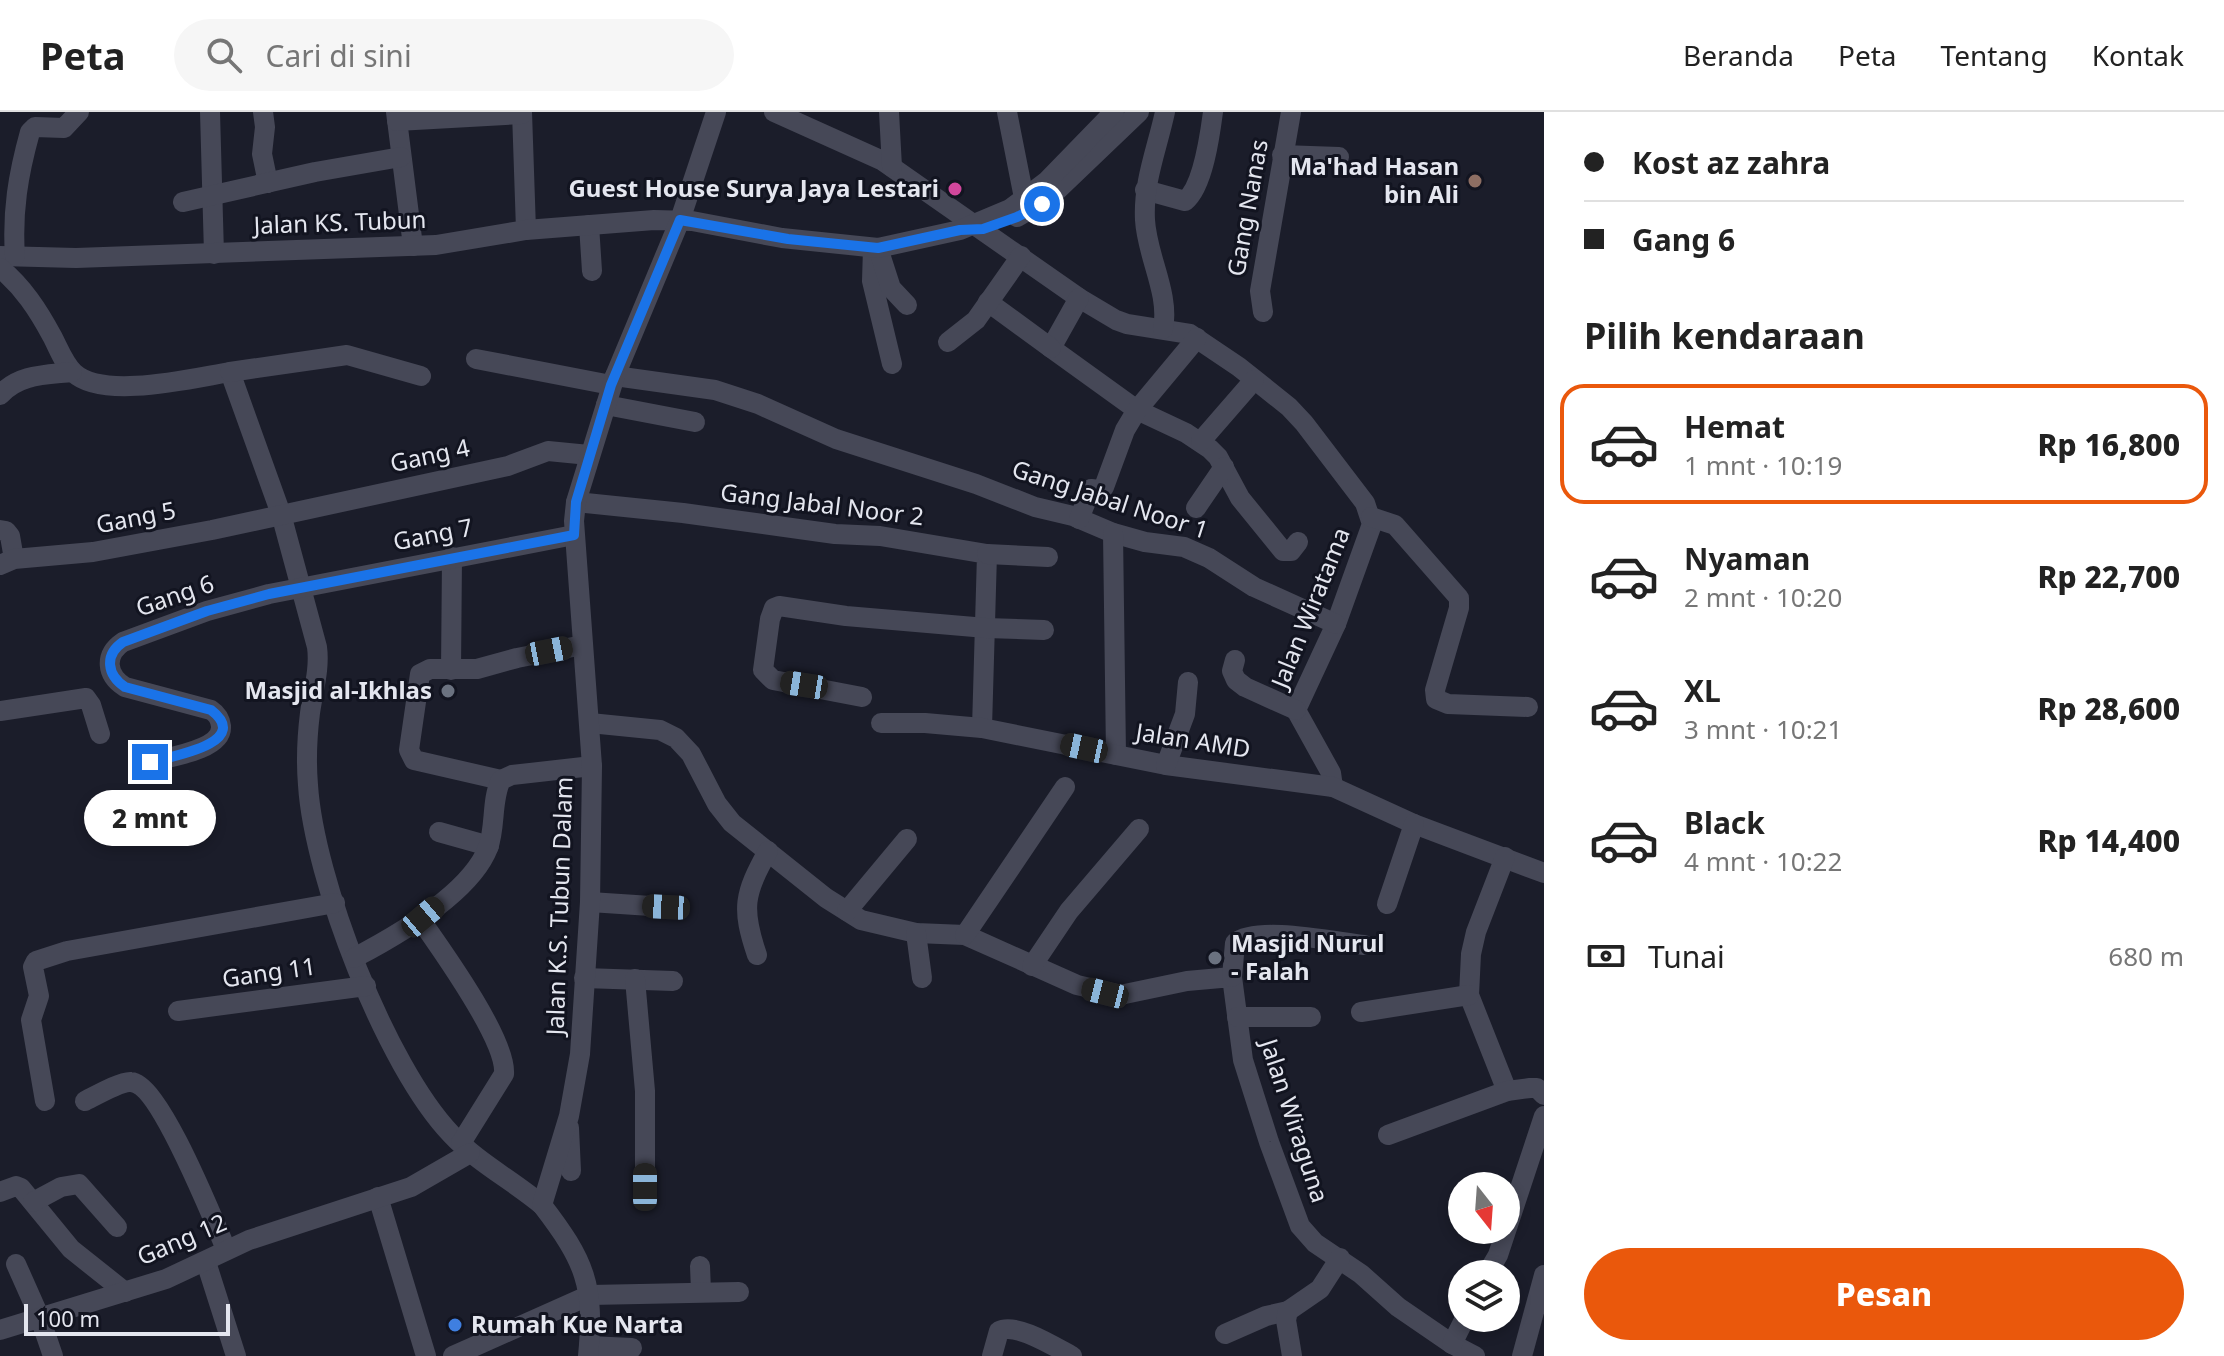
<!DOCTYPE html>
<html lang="id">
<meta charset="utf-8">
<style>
:root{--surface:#fff;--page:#f6f6f6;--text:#222;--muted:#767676;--line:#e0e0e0;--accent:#ea580c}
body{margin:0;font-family:"Noto Sans",sans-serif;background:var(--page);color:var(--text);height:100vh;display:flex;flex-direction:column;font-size:30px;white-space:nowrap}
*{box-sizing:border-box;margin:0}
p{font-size:26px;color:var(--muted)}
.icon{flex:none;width:44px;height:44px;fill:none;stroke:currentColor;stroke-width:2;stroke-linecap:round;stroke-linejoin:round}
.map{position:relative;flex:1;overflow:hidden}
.drawer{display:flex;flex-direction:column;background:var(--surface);width:680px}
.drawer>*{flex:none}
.top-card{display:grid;align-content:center;height:176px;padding:0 40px;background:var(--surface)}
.needle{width:52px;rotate:163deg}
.tools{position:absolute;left:1448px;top:1060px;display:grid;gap:16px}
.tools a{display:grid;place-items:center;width:72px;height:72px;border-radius:50%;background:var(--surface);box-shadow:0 4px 12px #0003;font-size:40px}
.scale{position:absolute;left:24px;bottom:20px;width:206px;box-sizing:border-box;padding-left:8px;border:4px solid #e4e6ef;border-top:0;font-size:22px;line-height:28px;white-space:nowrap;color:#e4e6ef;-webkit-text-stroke:6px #121420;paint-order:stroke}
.end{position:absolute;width:36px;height:36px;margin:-18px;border:10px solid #1a73e8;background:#fff;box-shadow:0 0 0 4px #fff}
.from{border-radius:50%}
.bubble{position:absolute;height:56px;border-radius:28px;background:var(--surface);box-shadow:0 4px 12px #0003;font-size:26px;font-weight:800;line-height:56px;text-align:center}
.car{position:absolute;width:24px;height:48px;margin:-24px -12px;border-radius:10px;box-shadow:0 0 6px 2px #0007;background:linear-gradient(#222 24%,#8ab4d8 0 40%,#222 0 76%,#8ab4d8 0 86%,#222 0)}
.top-card b{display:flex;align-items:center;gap:28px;height:76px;font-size:30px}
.top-card b+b{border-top:2px solid var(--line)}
.top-card i{width:20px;height:20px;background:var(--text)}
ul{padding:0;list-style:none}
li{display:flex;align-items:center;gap:24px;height:120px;margin:0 16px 12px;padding:0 24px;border:4px solid transparent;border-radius:24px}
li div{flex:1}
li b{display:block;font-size:30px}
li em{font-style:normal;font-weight:800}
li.selected{border-color:var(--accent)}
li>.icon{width:72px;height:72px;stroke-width:1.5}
h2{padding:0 40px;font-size:36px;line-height:96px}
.pay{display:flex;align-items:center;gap:20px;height:88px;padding:0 40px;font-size:30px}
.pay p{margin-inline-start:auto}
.action{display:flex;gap:16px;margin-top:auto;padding:16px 40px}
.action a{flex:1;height:92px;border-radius:48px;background:var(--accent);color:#fff;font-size:32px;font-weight:800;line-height:92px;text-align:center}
header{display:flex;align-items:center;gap:48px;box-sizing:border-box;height:112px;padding:0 40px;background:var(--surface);border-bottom:2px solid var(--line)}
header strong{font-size:38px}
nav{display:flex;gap:44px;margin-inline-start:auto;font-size:28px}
.search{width:560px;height:72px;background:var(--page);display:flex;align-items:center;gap:20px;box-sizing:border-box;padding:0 28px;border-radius:44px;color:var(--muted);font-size:30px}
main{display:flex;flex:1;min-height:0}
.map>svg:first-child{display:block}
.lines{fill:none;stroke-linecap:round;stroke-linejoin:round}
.minor{stroke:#464857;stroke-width:20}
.route{stroke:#1a73e8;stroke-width:10}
.education-dot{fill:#8d6e63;stroke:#121420;stroke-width:3}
.hotel-dot{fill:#d1479c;stroke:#121420;stroke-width:3}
.worship-dot{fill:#6b7280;stroke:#121420;stroke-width:3}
.shop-dot{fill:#3f7fe0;stroke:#121420;stroke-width:3}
.labels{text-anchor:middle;stroke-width:6;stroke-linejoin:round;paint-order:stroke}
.poi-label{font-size:24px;font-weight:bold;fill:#e4e6ef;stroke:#121420;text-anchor:end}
.street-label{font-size:24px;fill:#e4e6ef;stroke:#121420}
</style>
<header>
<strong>Peta</strong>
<div class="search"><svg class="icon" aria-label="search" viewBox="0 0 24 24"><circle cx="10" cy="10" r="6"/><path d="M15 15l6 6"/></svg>Cari di sini</div>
<nav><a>Beranda</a><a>Peta</a><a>Tentang</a><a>Kontak</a></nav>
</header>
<main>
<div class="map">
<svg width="1544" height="1244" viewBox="0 0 1544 1244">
<rect width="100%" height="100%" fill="#1b1d2a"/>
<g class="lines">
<g class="minor">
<path d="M210,0L214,142"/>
<path d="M263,0L265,15L262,42L268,71"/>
<path d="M396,0L413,134"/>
<path d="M522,0L526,118"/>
<path d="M774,0L883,49L1079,186L1116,208L1127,212L1190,222L1239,255L1289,295L1304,311L1365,391L1372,412L1336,512L1296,598L1331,661L1333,675"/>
<path d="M889,0L892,55"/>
<path d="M1007,0L1026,96"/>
<path d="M397,9L522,2"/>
<path d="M1282,43L1339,45"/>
<path d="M1145,78L1185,89C1203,75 1210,23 1213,0"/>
<path d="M183,90L315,60L401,45"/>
<path d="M1017,105L1048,87L1139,0"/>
<path d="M589,113L592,159"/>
<path d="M873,136L872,169L892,252"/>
<path d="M878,136L891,176L907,193"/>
<path d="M0,144L76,146L436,133L526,118L654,108L692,109L782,126L878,136L960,118L1010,97L1047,69L1114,0"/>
<path d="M15,144C12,100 18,63 30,20L35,15L64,16L79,0"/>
<path d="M0,156C23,175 38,198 52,224C58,235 64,252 74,261C103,288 193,266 230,260L281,402L317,535C320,557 313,579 310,601C307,625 306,649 308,673C314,767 386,954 451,1022C477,1050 512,1068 542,1093"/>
<path d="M1079,186L1051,236L1137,298L1186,321L1210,337L1218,345L1240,386L1283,439H1291L1298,430"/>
<path d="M988,190L1051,236"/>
<path d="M1263,200L1260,179L1291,0"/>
<path d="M1163,217C1170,181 1147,145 1145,108C1143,70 1157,37 1165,0"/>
<path d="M948,230L976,208L1021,144"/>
<path d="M476,247L611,273"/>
<path d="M230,260L347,243L421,264"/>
<path d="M615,264L715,278L758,292L836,327L976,372L1035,395L1073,404L1113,421L1145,430L1184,435L1209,446L1254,475L1336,512"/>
<path d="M0,283C19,262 45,263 72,260"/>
<path d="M606,293L695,310"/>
<path d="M1201,329L1254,268"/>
<path d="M576,390L683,401L835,422L880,424L987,442L982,616"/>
<path d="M1196,396L1224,355"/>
<path d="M1371,405L1395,413L1459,486V496L1435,578L1436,587L1448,592L1528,595"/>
<path d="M1079,407L1091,377L1100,378L1104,375L1125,318L1137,298L1197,226"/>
<path d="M0,418L6,419L10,424L14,447"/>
<path d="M1113,421L1116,643"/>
<path d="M987,442L1048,445"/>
<path d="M0,453L14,447L93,440L212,418L508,354L548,339L589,343"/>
<path d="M1235,548L1232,559L1236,568L1245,575L1296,598"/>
<path d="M451,558L452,445"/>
<path d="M862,585L773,568L763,558L770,507L774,496L779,494L846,504L986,516L1044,518"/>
<path d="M0,599L86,586L91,593L100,622"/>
<path d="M590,611L660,618L676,626L691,642L717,692L732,711L826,786L861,808L916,821L965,823L1077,873L1120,883L1187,869L1232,865L1243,948L1269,1030L1300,1114L1315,1131L1361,1162L1398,1195L1452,1232L1475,1244"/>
<path d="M881,611H925L982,616L1166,653L1333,675L1414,712L1544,761"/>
<path d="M150,650C169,645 223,638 221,614C220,606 217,602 211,598L125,575C106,563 104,543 123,530L207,499L269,482L574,423"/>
<path d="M1166,653L1185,602L1188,570"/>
<path d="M501,668L414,648L409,638L420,562L430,557H477L517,546L583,533"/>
<path d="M439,720L489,734"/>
<path d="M1505,745L1476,820L1471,842L1469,883L1507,979"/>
<path d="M590,790L666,795"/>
<path d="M1387,792L1414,712"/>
<path d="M847,799L907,727"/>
<path d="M420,807C441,837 507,928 504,962L461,1031"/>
<path d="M916,821L922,866"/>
<path d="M965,823L1065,675"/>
<path d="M757,843C741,796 744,782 768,739"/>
<path d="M354,846C396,824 470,782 488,736C496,715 491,688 501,668L512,663L592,654"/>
<path d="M1032,854L1069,799L1139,717"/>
<path d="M1232,865L1235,831C1257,813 1335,830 1364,833"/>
<path d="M584,866L673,869"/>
<path d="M635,867L645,979V1075"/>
<path d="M178,899L366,874"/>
<path d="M1361,900L1469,883"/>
<path d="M1237,905H1311"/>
<path d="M45,989L31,908L39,884L33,855L36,849L67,839L335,791"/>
<path d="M85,989C95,984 121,969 131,970C160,972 214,1110 226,1137"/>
<path d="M569,1016L571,1059"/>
<path d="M1388,1023L1507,979L1530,976H1537L1544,983"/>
<path d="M0,1080L16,1074L21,1076L71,1137L125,1180"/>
<path d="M378,1085L426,1244"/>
<path d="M33,1090L61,1075L79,1072L117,1115"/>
<path d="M206,1150L236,1244"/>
<path d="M16,1152L40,1206L53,1244"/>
<path d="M700,1154L701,1179"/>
<path d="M1487,1162L1498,1143L1544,1004"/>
<path d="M0,1218L166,1167L249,1128L411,1075L470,1041"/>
<path d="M1225,1222L1266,1204L1288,1199"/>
<path d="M1452,1232L1465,1206"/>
<path d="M589,1234L632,1236"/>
<path d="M453,1244L590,1183L739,1180"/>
<path d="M588,1244C595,1173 585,1149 542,1093L569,1004L580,942L590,790L592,654L574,409L576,390L615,264L680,108L716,0"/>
<path d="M992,1244L999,1219C1016,1210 1055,1235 1072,1244"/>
<path d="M1292,1244L1286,1208L1288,1199L1320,1177L1340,1146"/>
<path d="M1522,1244L1544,1163"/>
</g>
</g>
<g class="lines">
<path class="route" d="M150,650C169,645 254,631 211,598L125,575C107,563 104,543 123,530L207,499L269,482L574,423L576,390L611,273L680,108L788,127L878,136L960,118L983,117L1017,105L1042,92"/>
</g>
<circle class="education-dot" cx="1475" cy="69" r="8"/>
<circle class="hotel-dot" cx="955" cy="77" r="8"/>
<g class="worship-dot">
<circle cx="448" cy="579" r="8"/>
<circle cx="1215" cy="846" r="8"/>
</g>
<circle class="shop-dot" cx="455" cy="1213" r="8"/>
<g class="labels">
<g class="poi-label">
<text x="1459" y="63">Ma'had Hasan<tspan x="1459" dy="28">bin Ali</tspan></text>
<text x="939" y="85">Guest House Surya Jaya Lestari</text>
<text x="432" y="587">Masjid al-Ikhlas</text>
<text x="1231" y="840" text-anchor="start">Masjid Nurul<tspan x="1231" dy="28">- Falah</tspan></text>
<text x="471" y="1221" text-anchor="start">Rumah Kue Narta</text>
</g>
<g class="street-label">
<text transform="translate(1248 96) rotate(-80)" y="8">Gang Nanas</text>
<text transform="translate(340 111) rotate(-2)" y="8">Jalan KS. Tubun</text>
<text transform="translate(430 344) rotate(-12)" y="8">Gang 4</text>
<text transform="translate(1110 388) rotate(18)" y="8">Gang Jabal Noor 1</text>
<text transform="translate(822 393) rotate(7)" y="8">Gang Jabal Noor 2</text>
<text transform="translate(136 406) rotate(-11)" y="8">Gang 5</text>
<text transform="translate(433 423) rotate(-11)" y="8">Gang 7</text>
<text transform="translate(175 484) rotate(-19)" y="8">Gang 6</text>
<text transform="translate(1311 496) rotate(-68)" y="8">Jalan Wiratama</text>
<text transform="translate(1193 629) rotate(9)" y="8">Jalan AMD</text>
<text transform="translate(560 794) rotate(-88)" y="8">Jalan K.S. Tubun Dalam</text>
<text transform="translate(269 861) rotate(-8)" y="8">Gang 11</text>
<text transform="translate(1294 1009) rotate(72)" y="8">Jalan Wiraguna</text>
<text transform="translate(182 1128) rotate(-23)" y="8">Gang 12</text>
</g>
</g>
</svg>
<div class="tools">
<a><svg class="needle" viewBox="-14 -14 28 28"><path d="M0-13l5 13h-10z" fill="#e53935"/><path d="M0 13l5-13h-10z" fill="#767676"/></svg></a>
<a><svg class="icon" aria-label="layers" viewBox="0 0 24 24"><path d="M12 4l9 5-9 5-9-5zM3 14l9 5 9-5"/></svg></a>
</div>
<div class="scale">100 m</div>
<i class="end from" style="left:1042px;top:92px"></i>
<i class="end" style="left:150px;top:650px"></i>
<div class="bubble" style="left:84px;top:678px;width:132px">2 mnt</div>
<i class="car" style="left:549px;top:539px;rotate:79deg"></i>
<i class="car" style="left:804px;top:573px;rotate:279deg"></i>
<i class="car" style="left:1084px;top:636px;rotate:282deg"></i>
<i class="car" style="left:666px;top:795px;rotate:273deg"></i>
<i class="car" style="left:423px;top:805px;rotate:50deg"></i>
<i class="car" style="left:1105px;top:881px;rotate:284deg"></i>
<i class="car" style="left:645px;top:1075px;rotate:0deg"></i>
</div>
<section class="drawer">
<div class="top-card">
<b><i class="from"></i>Kost az zahra</b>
<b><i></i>Gang 6</b>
</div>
<h2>Pilih kendaraan</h2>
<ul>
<li class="selected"><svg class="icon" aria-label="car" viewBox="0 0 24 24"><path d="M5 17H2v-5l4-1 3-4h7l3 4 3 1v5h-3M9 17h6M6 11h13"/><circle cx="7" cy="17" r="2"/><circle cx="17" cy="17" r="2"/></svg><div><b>Hemat</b><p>1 mnt · 10:19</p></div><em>Rp 16,800</em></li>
<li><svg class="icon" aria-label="car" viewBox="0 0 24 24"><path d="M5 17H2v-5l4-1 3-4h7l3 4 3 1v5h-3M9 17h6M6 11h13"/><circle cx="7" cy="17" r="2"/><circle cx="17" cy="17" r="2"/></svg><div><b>Nyaman</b><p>2 mnt · 10:20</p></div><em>Rp 22,700</em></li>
<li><svg class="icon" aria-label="car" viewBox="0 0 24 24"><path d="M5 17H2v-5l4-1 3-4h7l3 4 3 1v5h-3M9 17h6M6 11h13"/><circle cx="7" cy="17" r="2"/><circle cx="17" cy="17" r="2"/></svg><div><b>XL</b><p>3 mnt · 10:21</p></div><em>Rp 28,600</em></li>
<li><svg class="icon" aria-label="car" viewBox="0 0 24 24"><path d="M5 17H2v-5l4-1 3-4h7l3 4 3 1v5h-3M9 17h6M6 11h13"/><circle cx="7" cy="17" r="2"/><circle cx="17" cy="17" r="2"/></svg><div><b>Black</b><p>4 mnt · 10:22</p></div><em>Rp 14,400</em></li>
</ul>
<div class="pay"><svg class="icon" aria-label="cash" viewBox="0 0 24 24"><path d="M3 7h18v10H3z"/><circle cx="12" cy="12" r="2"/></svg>Tunai<p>680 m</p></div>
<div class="action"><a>Pesan</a></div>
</section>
</main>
